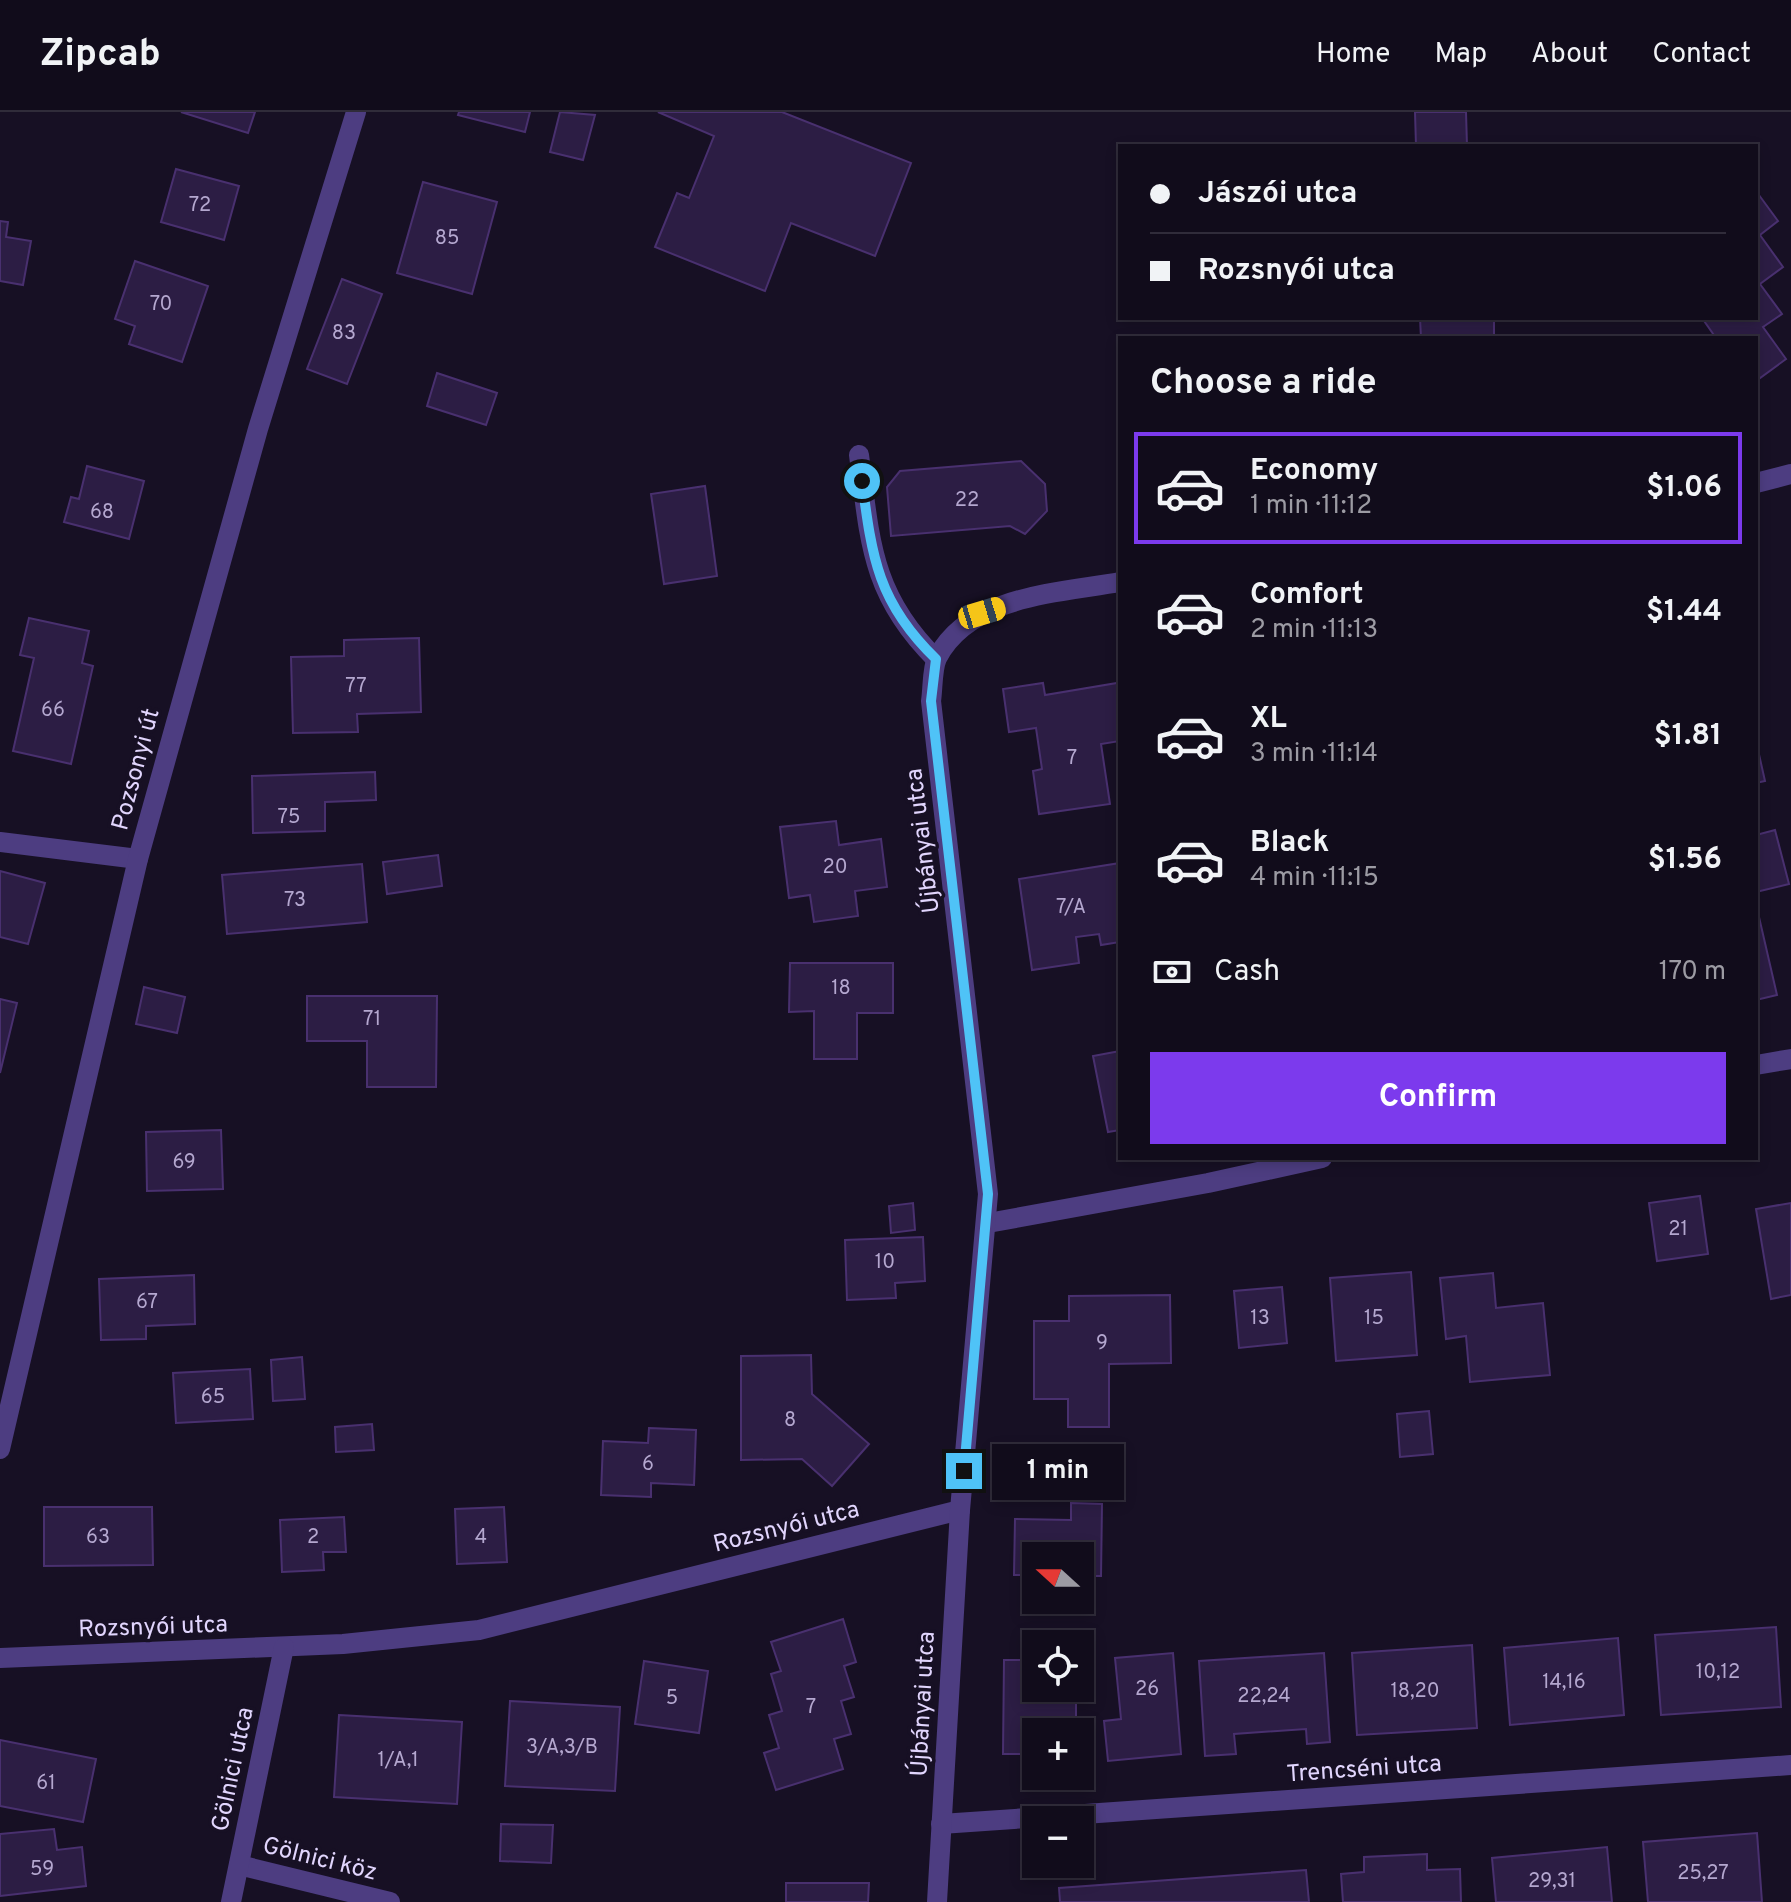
<!DOCTYPE html>
<meta charset="utf-8">
<style>
:root{--surface:#110c1b;--page:#1a1524;--text:#f1f3f6;--muted:#9c9ba3;--line:#302c3a;--accent:#7c3aed}
body{margin:0;font-family:Overpass,sans-serif;background:var(--page);color:var(--text);height:100vh;display:flex;flex-direction:column;font-size:30px;white-space:nowrap}
*{box-sizing:border-box;margin:0}
p{font-size:26px;color:var(--muted)}
.icon{flex:none;width:44px;height:44px;fill:none;stroke:currentColor;stroke-width:2;stroke-linecap:round;stroke-linejoin:round}
.map{position:relative;flex:1;overflow:hidden}
.drawer{position:absolute;left:1118px;top:224px;width:640px;height:824px;display:flex;flex-direction:column;background:var(--surface);border-radius:0px;box-shadow:0 4px 12px #0003,0 0 0 2px var(--line)}
.drawer>*{flex:none}
.guide{position:absolute;left:1118px;top:32px;width:640px;height:176px;border-radius:0px;box-shadow:0 4px 12px #0003,0 0 0 2px var(--line);display:grid;align-content:center;height:176px;padding:0 32px;background:var(--surface)}
.needle{width:52px;rotate:291deg}
.tools{position:absolute;left:1022px;top:1430px;display:grid;gap:16px}
.tools a{display:grid;place-items:center;width:72px;height:72px;border-radius:0px;background:var(--surface);box-shadow:0 4px 12px #0003,0 0 0 2px var(--line);font-size:40px}
.end{position:absolute;width:36px;height:36px;margin:-18px;border:10px solid #4fc3f7;background:#111;box-shadow:0 0 0 4px #111}
.from{border-radius:50%}
.bubble{position:absolute;height:56px;border-radius:0px;background:var(--surface);box-shadow:0 4px 12px #0003,0 0 0 2px var(--line);font-size:26px;font-weight:700;line-height:56px;text-align:center}
.car{position:absolute;width:24px;height:48px;margin:-24px -12px;border-radius:10px;box-shadow:0 0 6px 2px #0007;background:linear-gradient(#f5c518 24%,#345 0 40%,#f5c518 0 76%,#345 0 86%,#f5c518 0)}
.guide b{display:flex;align-items:center;gap:28px;height:76px;font-size:30px}
.guide b+b{border-top:2px solid var(--line)}
.guide i{width:20px;height:20px;background:var(--text)}
ul{padding:0;list-style:none}
li{display:flex;align-items:center;gap:24px;height:112px;margin:0 16px 12px;padding:0 16px;border:4px solid transparent;border-radius:0px}
li div{flex:1}
li b{display:block;font-size:30px}
li em{font-style:normal;font-weight:700}
li.current{border-color:var(--accent)}
li>.icon{width:72px;height:72px;stroke-width:1.5}
h2{padding:0 32px;font-size:36px;line-height:96px}
.pay{display:flex;align-items:center;gap:20px;height:88px;padding:0 32px;font-size:30px}
.pay p{margin-inline-start:auto}
.cta{display:flex;gap:16px;margin-top:auto;padding:16px 32px}
.cta a{flex:1;height:92px;border-radius:0px;background:var(--accent);color:#fff;font-size:32px;font-weight:700;line-height:92px;text-align:center}
header{display:flex;align-items:center;gap:48px;box-sizing:border-box;height:112px;padding:0 40px;background:var(--surface);border-bottom:2px solid var(--line)}
header strong{font-size:38px}
nav{display:flex;gap:44px;margin-inline-start:auto;font-size:28px}
.map>svg:first-child{display:block}
.building{fill:#2c1d44;stroke:#49306f;stroke-width:2}
.lines{fill:none;stroke-linecap:round;stroke-linejoin:round}
.minor{stroke:#4d3d81;stroke-width:20}
.route{stroke:#4fc3f7;stroke-width:10}
.labels{text-anchor:middle;stroke-width:7;stroke-linejoin:round;paint-order:stroke}
.number-label{font-size:20px;fill:#b4a7cf}
.street-label{font-size:24px;fill:#e1d5fd;stroke:#171024}
</style>
<header>
<strong>Zipcab</strong>
<nav><a>Home</a><a>Map</a><a>About</a><a>Contact</a></nav>
</header>
<div class="map">
<svg width="1791" height="1790" viewBox="0 0 1791 1790">
<rect width="100%" height="100%" fill="#171024"/>
<g class="building">
<path d="M181,0H255L248,21Z"/>
<path d="M459,0H530L525,20L458,3Z"/>
<path d="M560,0L595,3L583,48L550,40Z"/>
<path d="M658,0H782L911,51L875,144L791,111L765,179L655,135L677,81L689,86L714,24Z"/>
<path d="M1415,0H1466L1467,34H1416Z"/>
<path d="M176,57L239,74L224,128L161,110Z"/>
<path d="M423,70L497,90L472,182L397,161Z"/>
<path d="M1756,79L1778,109L1760,123L1783,155L1760,172L1782,202L1763,215L1786,247L1756,269V226H1716L1702,206H1756Z"/>
<path d="M0,109L8,110L6,125L31,129L23,173L0,169Z"/>
<path d="M135,149L208,174L182,250L129,232L135,214L115,207Z"/>
<path d="M342,167L382,182L347,272L307,257Z"/>
<path d="M1420,206H1494V226H1421Z"/>
<path d="M437,261L497,281L486,313L427,294Z"/>
<path d="M1021,349L1045,372L1047,399L1025,422L1010,414L891,424L887,375L900,359Z"/>
<path d="M87,354L144,369L129,427L64,410L71,385L79,387Z"/>
<path d="M705,374L717,464L664,472L651,382Z"/>
<path d="M29,506L89,519L82,551L93,554L71,652L13,639L34,546L20,543Z"/>
<path d="M419,526L421,600L357,602L358,620L293,621L291,545L344,544V528Z"/>
<path d="M1043,571L1045,583L1117,571L1120,629L1101,632L1110,692L1039,702L1033,659L1042,657L1036,616L1009,620L1003,577Z"/>
<path d="M1756,629L1765,669L1756,671Z"/>
<path d="M375,660L376,688L325,690V719L253,721L252,664Z"/>
<path d="M836,709L839,733L881,727L887,775L855,779L858,804L814,810L810,783L789,786L780,715Z"/>
<path d="M1775,718L1789,772L1756,780V723Z"/>
<path d="M438,743L442,774L387,782L383,750Z"/>
<path d="M1120,751V830L1101,833L1099,822L1076,825L1079,851L1032,858L1019,767Z"/>
<path d="M362,752L367,810L227,822L222,763Z"/>
<path d="M0,759L45,771L28,832L0,825Z"/>
<path d="M1759,805L1777,883L1756,888V806Z"/>
<path d="M790,851H893V901H857V947H814V899L789,900Z"/>
<path d="M144,875L185,885L177,921L136,912Z"/>
<path d="M307,884H437L436,975H367V929H307Z"/>
<path d="M0,887L17,891L0,961Z"/>
<path d="M1120,939V1018L1108,1020L1093,944Z"/>
<path d="M221,1018L223,1077L147,1079L146,1020Z"/>
<path d="M1700,1084L1708,1142L1657,1149L1649,1091Z"/>
<path d="M913,1091L915,1118L891,1121L889,1094Z"/>
<path d="M1791,1091V1183L1771,1187L1756,1097Z"/>
<path d="M923,1125L925,1169L895,1171L896,1186L847,1188L845,1128Z"/>
<path d="M1411,1160L1417,1243L1336,1249L1330,1166Z"/>
<path d="M1493,1161L1496,1196L1543,1191L1550,1263L1470,1270L1466,1224L1446,1227L1440,1166Z"/>
<path d="M194,1163L195,1212L146,1214V1227L101,1228L99,1167Z"/>
<path d="M1282,1175L1287,1231L1239,1236L1234,1179Z"/>
<path d="M1170,1183L1171,1251L1109,1252V1315H1068V1287H1034V1209H1069V1184Z"/>
<path d="M811,1243L812,1282L869,1332L832,1374L802,1347L741,1348V1244Z"/>
<path d="M302,1245L305,1287L273,1289L271,1248Z"/>
<path d="M250,1257L253,1307L176,1311L173,1261Z"/>
<path d="M1429,1299L1433,1342L1400,1345L1397,1302Z"/>
<path d="M372,1312L374,1338L336,1340L335,1315Z"/>
<path d="M649,1316L696,1318L694,1373L651,1371V1385L601,1383L603,1329L648,1331Z"/>
<path d="M1071,1391L1102,1392L1101,1464H1080V1444H1036V1463H1014L1015,1407L1071,1408Z"/>
<path d="M44,1395H152L153,1453L44,1454Z"/>
<path d="M504,1395L507,1450L457,1452L455,1397Z"/>
<path d="M344,1405L346,1440H323L324,1458L282,1460L280,1408Z"/>
<path d="M843,1507L856,1550L844,1554L854,1585L841,1589L851,1622L834,1627L843,1657L776,1678L764,1641L779,1636L769,1603L782,1599L771,1562L781,1559L771,1530Z"/>
<path d="M1776,1515L1781,1595L1661,1603L1655,1523Z"/>
<path d="M1618,1526L1624,1603L1510,1613L1504,1536Z"/>
<path d="M1472,1533L1477,1616L1357,1623L1352,1541Z"/>
<path d="M1173,1541L1181,1642L1108,1649L1104,1609L1121,1607L1115,1546Z"/>
<path d="M1324,1541L1330,1630L1307,1632L1306,1617L1234,1622L1236,1642L1205,1644L1199,1549Z"/>
<path d="M1004,1548H1036V1576H1076V1606H1064V1620H1036V1642H1003Z"/>
<path d="M644,1549L708,1559L699,1621L635,1612Z"/>
<path d="M510,1589L620,1595L615,1679L505,1674Z"/>
<path d="M339,1603L462,1610L457,1692L334,1685Z"/>
<path d="M0,1628L96,1647L83,1710L0,1694Z"/>
<path d="M501,1712L553,1713L551,1751L500,1749Z"/>
<path d="M54,1717L57,1738L82,1735L86,1774L0,1784V1722Z"/>
<path d="M1757,1721L1762,1790H1648L1643,1730Z"/>
<path d="M1607,1735L1612,1790H1496L1492,1746Z"/>
<path d="M1427,1742V1758L1460,1757L1461,1790H1343L1341,1762L1364,1760V1745Z"/>
<path d="M1306,1758L1309,1790H1060L1059,1776Z"/>
<path d="M786,1771H869L868,1790H786Z"/>
</g>
<g class="lines">
<g class="minor">
<path d="M859,343C870,429 871,483 936,547"/>
<path d="M1756,371L1791,362"/>
<path d="M0,730L138,747"/>
<path d="M1756,953L1791,947"/>
<path d="M988,1111L1208,1071L1322,1046"/>
<path d="M0,1337L138,747L258,317L356,0"/>
<path d="M0,1546L343,1532L479,1518L960,1398"/>
<path d="M941,1712L1791,1653"/>
<path d="M239,1753L390,1790"/>
<path d="M231,1790L284,1535"/>
<path d="M937,1790L960,1398L988,1082L931,589C933,576 932,557 937,546C970,483 1059,481 1120,470"/>
</g>
</g>
<g class="lines">
<path class="route" d="M862,369C872,446 878,491 936,547L931,589L988,1082L964,1359"/>
</g>
<g class="labels">
<g class="number-label">
<text x="200" y="99">72</text>
<text x="447" y="132">85</text>
<text x="161" y="198">70</text>
<text x="344" y="227">83</text>
<text x="967" y="394">22</text>
<text x="102" y="406">68</text>
<text x="356" y="580">77</text>
<text x="53" y="604">66</text>
<text x="1072" y="652">7</text>
<text x="289" y="711">75</text>
<text x="835" y="761">20</text>
<text x="295" y="794">73</text>
<text x="1071" y="801">7/A</text>
<text x="841" y="882">18</text>
<text x="372" y="913">71</text>
<text x="184" y="1056">69</text>
<text x="1678" y="1123">21</text>
<text x="885" y="1156">10</text>
<text x="147" y="1196">67</text>
<text x="1260" y="1212">13</text>
<text x="1374" y="1212">15</text>
<text x="1102" y="1237">9</text>
<text x="213" y="1291">65</text>
<text x="790" y="1314">8</text>
<text x="648" y="1358">6</text>
<text x="98" y="1431">63</text>
<text x="313" y="1431">2</text>
<text x="481" y="1431">4</text>
<text x="1718" y="1566">10,12</text>
<text x="1564" y="1576">14,16</text>
<text x="1147" y="1583">26</text>
<text x="1415" y="1585">18,20</text>
<text x="1264" y="1590">22,24</text>
<text x="672" y="1592">5</text>
<text x="811" y="1601">7</text>
<text x="562" y="1641">3/A,3/B</text>
<text x="398" y="1654">1/A,1</text>
<text x="46" y="1677">61</text>
<text x="42" y="1763">59</text>
<text x="1703" y="1767">25,27</text>
<text x="1552" y="1775">29,31</text>
</g>
<g class="street-label">
<text transform="translate(135 657) rotate(-75)" y="8">Pozsonyi út</text>
<text transform="translate(922 729) rotate(-97)" y="8">Újbányai utca</text>
<text transform="translate(786 1414) rotate(-14)" y="8">Rozsnyói utca</text>
<text transform="translate(153 1514) rotate(-2)" y="8">Rozsnyói utca</text>
<text transform="translate(922 1592) rotate(-87)" y="8">Újbányai utca</text>
<text transform="translate(1364 1656) rotate(-4)" y="8">Trencséni utca</text>
<text transform="translate(232 1657) rotate(-78)" y="8">Gölnici utca</text>
<text transform="translate(320 1746) rotate(14)" y="8">Gölnici köz</text>
</g>
</g>
</svg>
<div class="tools">
<a><svg class="needle" viewBox="-14 -14 28 28"><path d="M0-13l5 13h-10z" fill="#e53935"/><path d="M0 13l5-13h-10z" fill="#9c9ba3"/></svg></a>
<a><svg class="icon" aria-label="locate" viewBox="0 0 24 24"><circle cx="12" cy="12" r="6"/><path d="M12 2v4M12 18v4M2 12h4M18 12h4"/></svg></a>
<a>+</a>
<a>−</a>
</div>
<i class="end from" style="left:862px;top:369px"></i>
<i class="end" style="left:964px;top:1359px"></i>
<div class="bubble" style="left:992px;top:1332px;width:132px">1 min</div>
<i class="car" style="left:982px;top:501px;rotate:73deg"></i>
<div class="guide">
<b><i class="from"></i>Jászói utca</b>
<b><i></i>Rozsnyói utca</b>
</div>
<section class="drawer">
<h2>Choose a ride</h2>
<ul>
<li class="current"><svg class="icon" aria-label="car" viewBox="0 0 24 24"><path d="M5 17H2v-5l4-1 3-4h7l3 4 3 1v5h-3M9 17h6M6 11h13"/><circle cx="7" cy="17" r="2"/><circle cx="17" cy="17" r="2"/></svg><div><b>Economy</b><p>1 min · 11:12</p></div><em>$1.06</em></li>
<li><svg class="icon" aria-label="car" viewBox="0 0 24 24"><path d="M5 17H2v-5l4-1 3-4h7l3 4 3 1v5h-3M9 17h6M6 11h13"/><circle cx="7" cy="17" r="2"/><circle cx="17" cy="17" r="2"/></svg><div><b>Comfort</b><p>2 min · 11:13</p></div><em>$1.44</em></li>
<li><svg class="icon" aria-label="car" viewBox="0 0 24 24"><path d="M5 17H2v-5l4-1 3-4h7l3 4 3 1v5h-3M9 17h6M6 11h13"/><circle cx="7" cy="17" r="2"/><circle cx="17" cy="17" r="2"/></svg><div><b>XL</b><p>3 min · 11:14</p></div><em>$1.81</em></li>
<li><svg class="icon" aria-label="car" viewBox="0 0 24 24"><path d="M5 17H2v-5l4-1 3-4h7l3 4 3 1v5h-3M9 17h6M6 11h13"/><circle cx="7" cy="17" r="2"/><circle cx="17" cy="17" r="2"/></svg><div><b>Black</b><p>4 min · 11:15</p></div><em>$1.56</em></li>
</ul>
<div class="pay"><svg class="icon" aria-label="cash" viewBox="0 0 24 24"><path d="M3 7h18v10H3z"/><circle cx="12" cy="12" r="2"/></svg>Cash<p>170 m</p></div>
<div class="cta"><a>Confirm</a></div>
</section>
</div>
